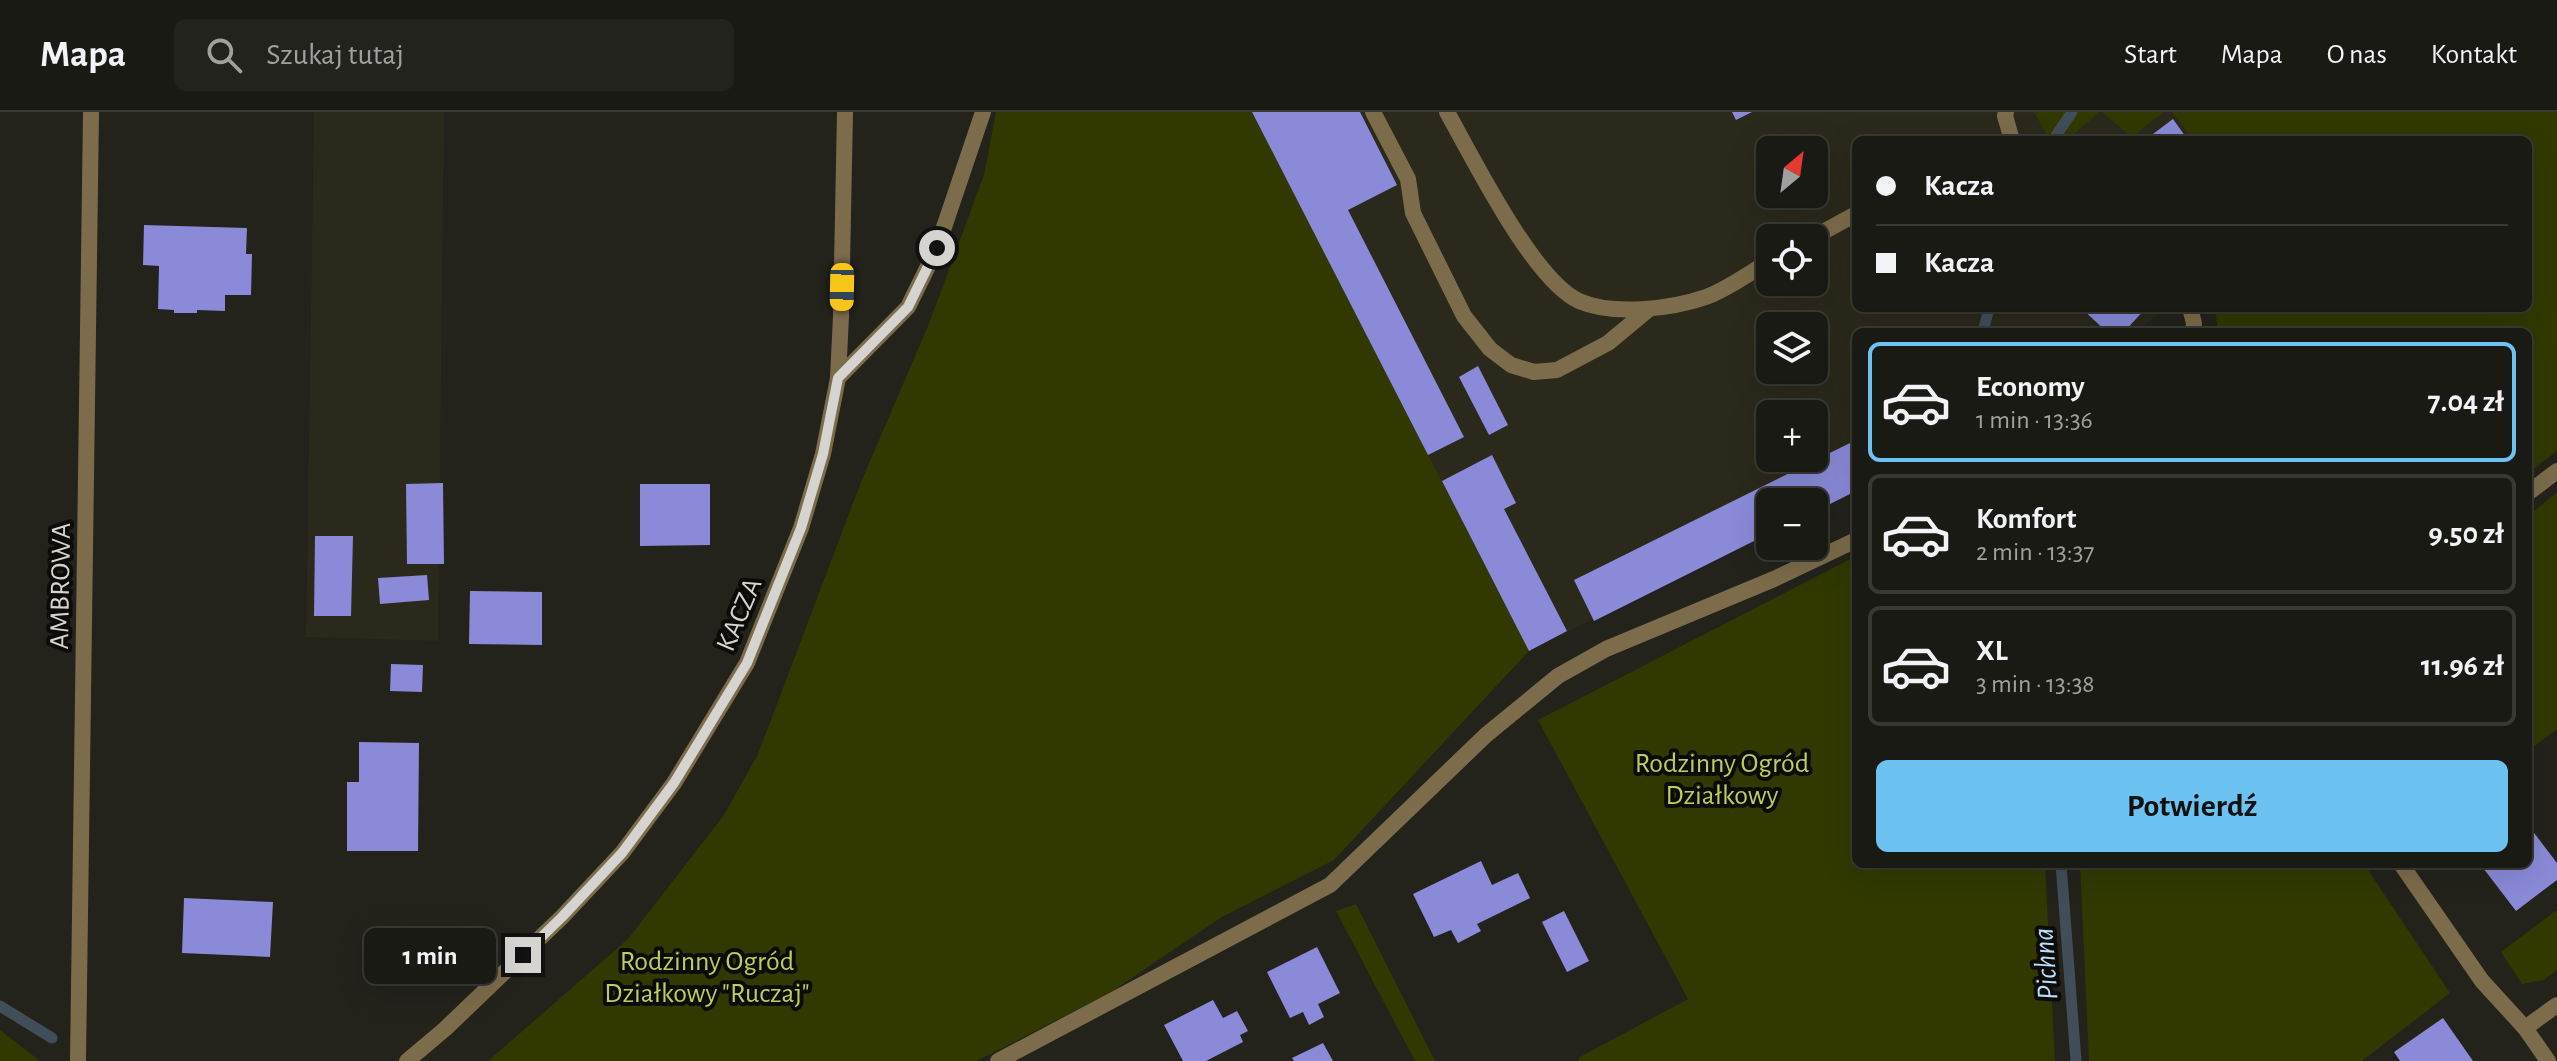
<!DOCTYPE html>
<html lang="pl">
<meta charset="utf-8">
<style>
:root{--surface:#1a1a14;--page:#23231d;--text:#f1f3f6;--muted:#9fa1a0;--line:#383834;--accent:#6cc3f2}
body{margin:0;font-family:"Alegreya Sans",sans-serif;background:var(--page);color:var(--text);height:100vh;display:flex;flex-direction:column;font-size:30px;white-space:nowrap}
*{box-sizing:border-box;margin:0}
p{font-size:26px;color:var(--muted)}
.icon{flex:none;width:44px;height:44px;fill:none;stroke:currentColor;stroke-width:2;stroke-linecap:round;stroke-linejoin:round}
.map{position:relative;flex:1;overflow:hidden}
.details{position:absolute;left:1852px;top:216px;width:680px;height:540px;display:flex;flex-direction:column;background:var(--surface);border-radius:12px;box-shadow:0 8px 32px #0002,0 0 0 2px var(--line)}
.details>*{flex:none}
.hud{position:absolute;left:1852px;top:24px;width:680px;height:176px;border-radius:12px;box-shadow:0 8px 32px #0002,0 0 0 2px var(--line);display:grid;align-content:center;height:176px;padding:0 24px;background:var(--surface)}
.needle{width:52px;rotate:29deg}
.buttons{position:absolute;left:1756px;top:24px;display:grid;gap:16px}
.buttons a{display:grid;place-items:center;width:72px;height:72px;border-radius:12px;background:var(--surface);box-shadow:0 8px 32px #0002,0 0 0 2px var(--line);font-size:40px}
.end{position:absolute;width:36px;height:36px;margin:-18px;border:10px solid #d5d4d0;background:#111;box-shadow:0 0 0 4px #111}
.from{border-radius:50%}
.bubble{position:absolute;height:56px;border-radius:12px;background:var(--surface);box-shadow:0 8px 32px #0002,0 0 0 2px var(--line);font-size:26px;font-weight:600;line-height:56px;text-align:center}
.car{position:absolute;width:24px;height:48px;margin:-24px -12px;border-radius:10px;box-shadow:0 0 6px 2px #0007;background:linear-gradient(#f5c518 24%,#345 0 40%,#f5c518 0 76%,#345 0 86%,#f5c518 0)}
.hud b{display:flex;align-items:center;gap:28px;height:76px;font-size:30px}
.hud b+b{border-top:2px solid var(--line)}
.hud i{width:20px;height:20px;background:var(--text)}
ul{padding:14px 0 0;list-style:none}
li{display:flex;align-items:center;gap:24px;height:120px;margin:0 16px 12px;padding:0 8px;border:4px solid var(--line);border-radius:12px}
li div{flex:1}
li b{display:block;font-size:30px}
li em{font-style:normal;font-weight:600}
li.on{border-color:var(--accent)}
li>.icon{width:72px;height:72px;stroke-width:1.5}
.button{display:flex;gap:16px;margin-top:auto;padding:16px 24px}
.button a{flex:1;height:92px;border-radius:12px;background:var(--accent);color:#111;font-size:32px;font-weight:600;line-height:92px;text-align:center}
header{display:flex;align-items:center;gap:48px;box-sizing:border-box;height:112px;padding:0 40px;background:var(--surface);border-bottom:2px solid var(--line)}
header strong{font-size:38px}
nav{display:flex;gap:44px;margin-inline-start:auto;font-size:28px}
.search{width:560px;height:72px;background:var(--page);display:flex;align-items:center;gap:20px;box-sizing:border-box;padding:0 28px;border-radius:12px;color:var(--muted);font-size:30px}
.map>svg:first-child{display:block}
.built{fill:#2b291c;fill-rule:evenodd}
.green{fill:#313900}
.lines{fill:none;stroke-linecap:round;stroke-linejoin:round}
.stream{stroke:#414e5a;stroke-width:11}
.building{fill:#8a8ad8}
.service{stroke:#7c6c4b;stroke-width:16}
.minor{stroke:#7c6c4b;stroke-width:16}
.route{stroke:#d5d4d0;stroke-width:10}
.labels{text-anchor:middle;stroke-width:8;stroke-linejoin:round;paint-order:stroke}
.street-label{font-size:28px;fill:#d5d4d0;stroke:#0c0b08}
.park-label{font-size:28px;fill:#bbcf59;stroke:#0c0b08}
.water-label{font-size:30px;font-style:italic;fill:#badefd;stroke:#0c0b08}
</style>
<header>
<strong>Mapa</strong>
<div class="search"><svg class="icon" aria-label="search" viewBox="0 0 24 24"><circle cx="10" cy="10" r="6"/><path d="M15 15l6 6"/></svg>Szukaj tutaj</div>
<nav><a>Start</a><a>Mapa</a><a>O nas</a><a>Kontakt</a></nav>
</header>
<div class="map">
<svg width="2557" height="949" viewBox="0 0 2557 949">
<rect width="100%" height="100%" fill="#23221b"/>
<g class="built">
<path d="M314,0H444L438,529L306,525Z"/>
<path d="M1252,0H2428L2391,28H1856V196H2168L2134,220H1856V376L1814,390H1770V419L1529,539ZM1770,38H1814V82H1770ZM1770,126H1814V170H1770ZM1770,214H1814V258H1770ZM1770,302H1814V346H1770Z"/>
</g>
<g class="green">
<path d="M996,0H1252L1529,539L1334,748L1222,805L1111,880L977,949H488L628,827L724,703L758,642L861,370L928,214L984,63Z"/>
<path d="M2034,0H2099L2068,28H2050Z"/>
<path d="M2102,0H2164L2132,25Z"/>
<path d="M2172,0H2557V339L2528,361V220H2218L2215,196H2528V28H2193Z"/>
<path d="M2557,380V617L2528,639V404Z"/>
<path d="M1856,444V752H2045L2055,949H1579L1578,946L1688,887L1538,608Z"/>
<path d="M2080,752H2364L2450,881L2362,949H2089Z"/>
<path d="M1356,792L1435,949H1415L1336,799Z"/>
<path d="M2557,798V858L2544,868L2522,872L2501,840Z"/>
<path d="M0,918L40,949H0Z"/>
</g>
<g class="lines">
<g class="stream">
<path d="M2053,28L2072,0"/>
<path d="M1983,220L1989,196"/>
<path d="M2061,752L2076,949"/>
<path d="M0,894L52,926"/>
</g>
</g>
<g class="building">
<path d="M1252,0H1360L1397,73L1348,98L1464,325L1428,343Z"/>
<path d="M1732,0H1752L1736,8Z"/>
<path d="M2173,7L2188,28H2145Z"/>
<path d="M144,113L247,116L246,142H252L251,183H225V199L197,198V201H174V198L158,197L159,154L143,153Z"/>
<path d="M2081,196H2146L2124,220H2107Z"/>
<path d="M1478,254L1508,313L1489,323L1459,265Z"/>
<path d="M1856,328V379L1814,400V390H1770V421L1594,509L1574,468Z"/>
<path d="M1492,343L1516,391L1504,397L1567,519L1529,539L1442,369Z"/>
<path d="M443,371L444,452H407L406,372Z"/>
<path d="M640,372H710V433L640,434Z"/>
<path d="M315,424H353L351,504H314Z"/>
<path d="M427,463L429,488L380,492L378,466Z"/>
<path d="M470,479L542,480V533L469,532Z"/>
<path d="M391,552L423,553L422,580L390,579Z"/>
<path d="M359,630L419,631L418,739H347V670H359Z"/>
<path d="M2528,713L2557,751V768L2516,799L2480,752H2528Z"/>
<path d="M1481,749L1492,773L1518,761L1530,786L1477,812L1481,819L1458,831L1451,818L1434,825L1413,782Z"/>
<path d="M184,786L273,790L270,845L182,841Z"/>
<path d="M1564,799L1589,849L1567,860L1542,810Z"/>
<path d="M1317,835L1340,881L1318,892L1324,905L1309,913L1303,900L1290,906L1267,860Z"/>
<path d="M1213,888L1223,906L1237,899L1248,919L1240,923L1243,930L1206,949H1183L1164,913Z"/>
<path d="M2443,906L2473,949H2400L2394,940Z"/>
<path d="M1323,931L1333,949H1294L1292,946Z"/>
</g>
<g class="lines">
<g class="service">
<path d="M1373,0L1408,67L1413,101L1464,204L1490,237L1511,253L1534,260L1557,258L1608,231L1649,197"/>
<path d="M1447,0C1473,46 1533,168 1579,189C1613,204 1671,197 1706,185C1728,177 1749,161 1770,149"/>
<path d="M2006,0L2005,4L2012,28"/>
<path d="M1812,126L1856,102"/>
</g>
<g class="minor">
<path d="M2190,196L2194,211L2193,220"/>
<path d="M838,266L908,195L937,136L983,0"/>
<path d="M2528,381L2557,359"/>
<path d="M2401,752L2482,869L2525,916L2548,949"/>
<path d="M2525,916L2557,893"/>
<path d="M78,949L91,0"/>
<path d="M407,949L445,917L562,805L622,741L674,671L747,551L801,416L823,342L838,266L841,204L845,0"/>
<path d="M998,949L1330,773L1486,623L1558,564L1606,537L1774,467L1856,428"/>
</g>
</g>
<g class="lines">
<path class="route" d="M523,843L562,805L622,741L674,671L747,551L801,416L823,342L838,266L908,195L937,136"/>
</g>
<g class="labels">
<g class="street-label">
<text transform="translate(59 474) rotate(-89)" y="10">AMBROWA</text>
<text transform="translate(738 502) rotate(-67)" y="10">KACZA</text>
</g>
<g class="park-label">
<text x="1722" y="660">Rodzinny Ogród<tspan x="1722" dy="32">Działkowy</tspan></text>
<text x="707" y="858">Rodzinny Ogród<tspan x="707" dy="32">Działkowy "Ruczaj"</tspan></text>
</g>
<g class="water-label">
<text transform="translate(2045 852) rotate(-94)" y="10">Pichna</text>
</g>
</g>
</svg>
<div class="buttons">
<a><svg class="needle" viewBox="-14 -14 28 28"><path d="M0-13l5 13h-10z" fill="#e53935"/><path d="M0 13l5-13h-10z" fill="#9fa1a0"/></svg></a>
<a><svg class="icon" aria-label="locate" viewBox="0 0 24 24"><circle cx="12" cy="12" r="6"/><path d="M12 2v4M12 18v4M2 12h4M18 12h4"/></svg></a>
<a><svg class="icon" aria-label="layers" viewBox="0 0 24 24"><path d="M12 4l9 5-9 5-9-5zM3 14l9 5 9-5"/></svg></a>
<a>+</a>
<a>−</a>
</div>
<i class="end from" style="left:937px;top:136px"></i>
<i class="end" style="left:523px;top:843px"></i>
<div class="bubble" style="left:364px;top:816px;width:132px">1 min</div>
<i class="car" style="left:842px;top:175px;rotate:181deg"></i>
<div class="hud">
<b><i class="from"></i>Kacza</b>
<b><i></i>Kacza</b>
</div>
<section class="details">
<ul>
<li class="on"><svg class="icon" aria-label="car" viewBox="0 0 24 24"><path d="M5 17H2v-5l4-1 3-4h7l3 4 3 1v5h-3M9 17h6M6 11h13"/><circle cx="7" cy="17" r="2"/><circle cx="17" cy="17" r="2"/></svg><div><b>Economy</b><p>1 min · 13:36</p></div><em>7.04 zł</em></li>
<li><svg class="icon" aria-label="car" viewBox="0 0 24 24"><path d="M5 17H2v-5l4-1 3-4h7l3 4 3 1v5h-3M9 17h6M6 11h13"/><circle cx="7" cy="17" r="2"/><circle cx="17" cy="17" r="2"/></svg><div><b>Komfort</b><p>2 min · 13:37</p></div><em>9.50 zł</em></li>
<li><svg class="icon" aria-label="car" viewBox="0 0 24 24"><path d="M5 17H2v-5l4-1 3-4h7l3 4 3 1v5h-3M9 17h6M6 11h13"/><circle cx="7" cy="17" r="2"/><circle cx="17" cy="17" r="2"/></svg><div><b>XL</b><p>3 min · 13:38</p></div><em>11.96 zł</em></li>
</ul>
<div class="button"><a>Potwierdź</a></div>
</section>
</div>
